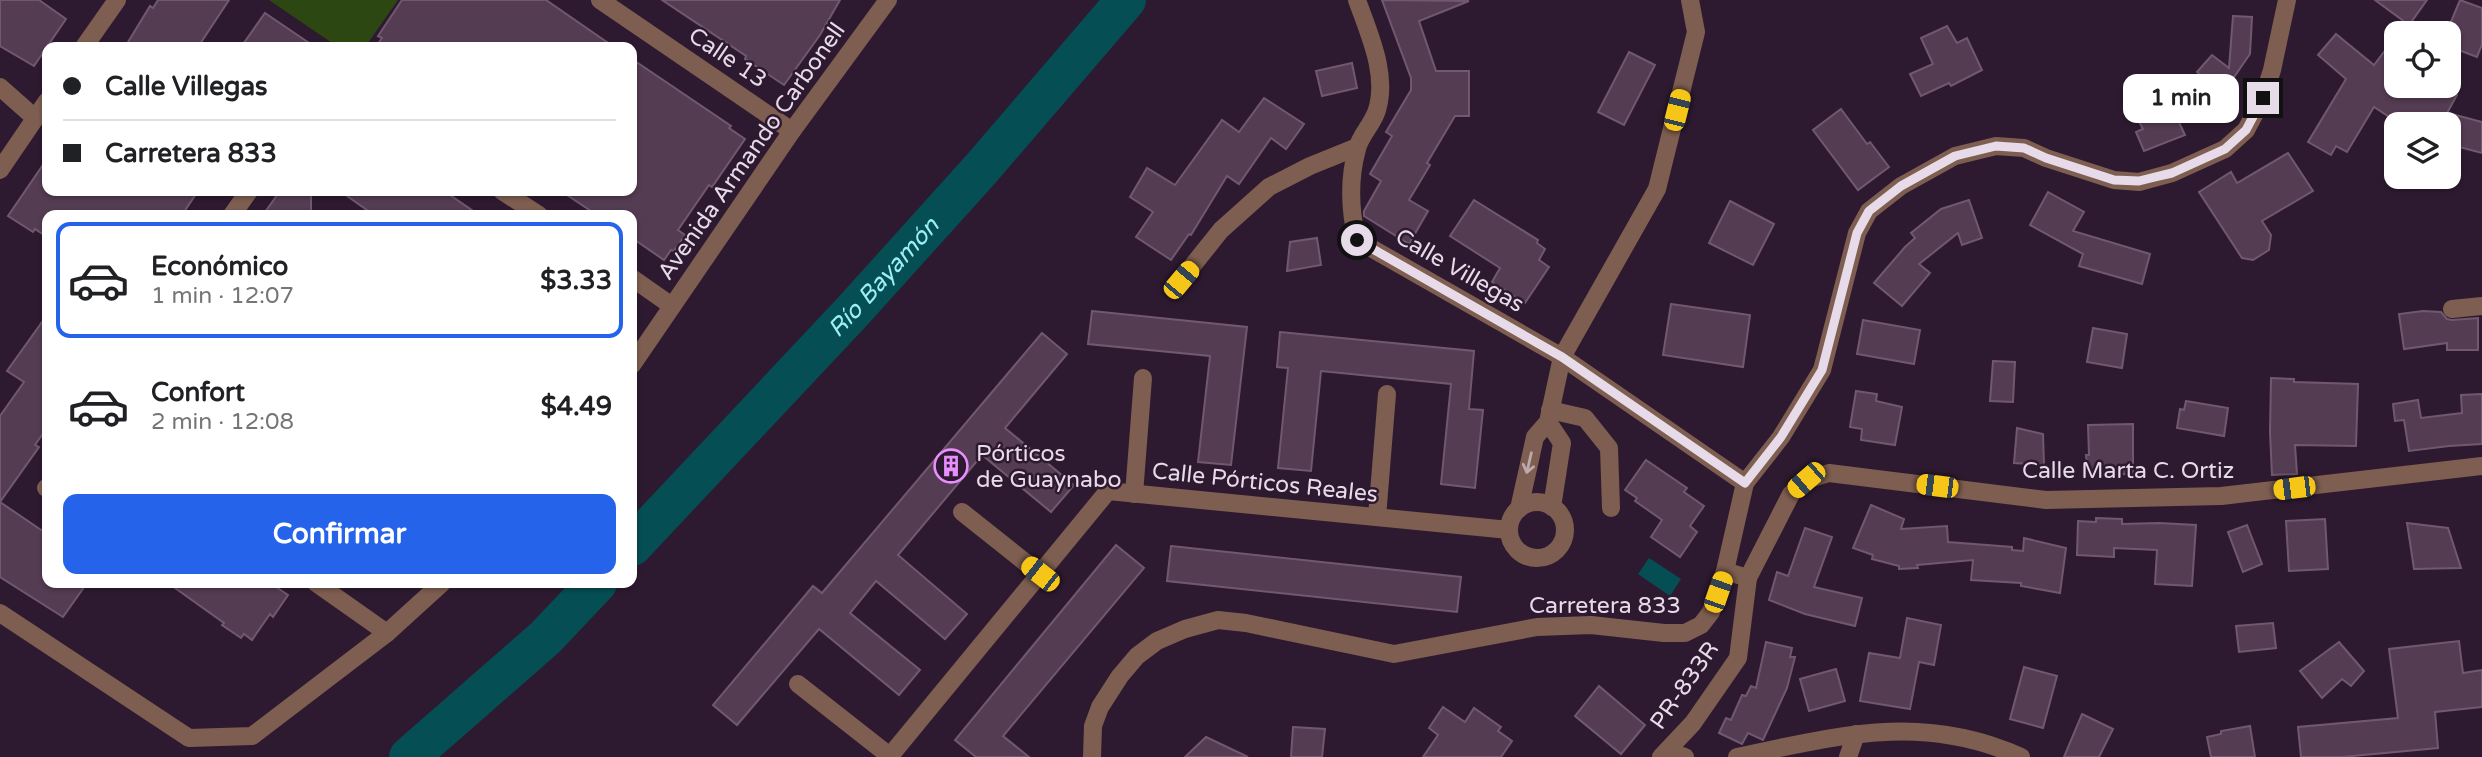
<!DOCTYPE html>
<html lang="es">
<meta charset="utf-8">
<style>
:root{--surface:#fff;--page:#f6f6f6;--text:#202124;--muted:#757577;--line:#e0e0e0;--accent:#2563eb}
body{margin:0;font-family:"Varela Round",sans-serif;background:var(--page);color:var(--text);height:100vh;display:flex;flex-direction:column;font-size:26px;white-space:nowrap}
*{box-sizing:border-box;margin:0}
p{font-size:23px;color:var(--muted)}
.icon{flex:none;width:38px;height:38px;fill:none;stroke:currentColor;stroke-width:2;stroke-linecap:round;stroke-linejoin:round}
.map{position:relative;flex:1;overflow:hidden}
.sheet{position:absolute;left:42px;top:210px;width:595px;height:378px;display:flex;flex-direction:column;background:var(--surface);border-radius:14px;box-shadow:0 2px 5px #0004}
.sheet>*{flex:none}
.hud{position:absolute;left:42px;top:42px;width:595px;height:154px;border-radius:14px;box-shadow:0 2px 5px #0004;display:grid;align-content:center;height:154px;padding:0 21px;background:var(--surface)}
.buttons{position:absolute;left:2384px;top:21px;display:grid;gap:14px}
.buttons a{display:grid;place-items:center;width:77px;height:77px;border-radius:14px;background:var(--surface);box-shadow:0 2px 5px #0004;font-size:35px}
.end{position:absolute;width:32px;height:32px;margin:-16px;border:9px solid #e8dbe9;background:#111;box-shadow:0 0 0 4px #111}
.from{border-radius:50%}
.bubble{position:absolute;height:49px;border-radius:14px;background:var(--surface);box-shadow:0 2px 5px #0004;font-size:23px;font-weight:800;line-height:49px;text-align:center}
.car{position:absolute;width:21px;height:42px;margin:-21px -10px;border-radius:9px;box-shadow:0 0 5px 2px #0007;background:linear-gradient(#f5c518 24%,#345 0 40%,#f5c518 0 76%,#345 0 86%,#f5c518 0)}
.hud b{display:flex;align-items:center;gap:24px;height:66px;font-size:26px}
.hud b+b{border-top:2px solid var(--line)}
.hud i{width:18px;height:18px;background:var(--text)}
ul{padding:12px 0 0;list-style:none}
li{display:flex;align-items:center;gap:21px;height:116px;margin:0 14px 10px;padding:0 7px;border:4px solid transparent;border-radius:14px}
li div{flex:1}
li b{display:block;font-size:26px}
li em{font-style:normal;font-weight:800}
li.on{border-color:var(--accent)}
li>.icon{width:63px;height:63px;stroke-width:1.5}
.button{display:flex;gap:14px;margin-top:auto;padding:14px 21px}
.button a{flex:1;height:80px;border-radius:14px;background:var(--accent);color:#fff;font-size:28px;font-weight:800;line-height:80px;text-align:center}
.map>svg:first-child{display:block}
.green{fill:#2d4712}
.water{fill:#054e54}
.lines{fill:none;stroke-linecap:round;stroke-linejoin:round}
.river{stroke:#054e54;stroke-width:40}
.building{fill:#543c53;stroke:#715870;stroke-width:2}
.minor{stroke:#7e5e50;stroke-width:18}
.tertiary{stroke:#7e5e50;stroke-width:18}
.oneway{stroke:#bea9ac}
.route{stroke:#e8dbe9;stroke-width:9}
.labels{text-anchor:middle;stroke-width:5;stroke-linejoin:round;paint-order:stroke}
.street-label{font-size:23px;fill:#e8dbe9;stroke:#2e1a30}
.poi-label{font-size:23px;fill:#e8dbe9;stroke:#2e1a30;text-anchor:start}
.water-label{font-size:24px;font-style:italic;fill:#9bf0f7;stroke:#2e1a30}
</style>
<div class="map">
<svg width="2482" height="757" viewBox="0 0 2482 757">
<rect width="100%" height="100%" fill="#2e1a30"/>
<path class="green" d="M269,0H398L365,47H338Z"/>
<path class="water" d="M1649,558L1681,579L1670,596L1638,574Z"/>
<g class="lines">
<g class="river">
<path id="s1" d="M632,546L852,312L981,169L1126,0"/>
<path d="M409,757L545,638L597,583"/>
</g>
</g>
<g class="building">
<path d="M0,0H39L66,19L34,66L0,46Z"/>
<path d="M158,0H229L198,47H125L150,6L153,8Z"/>
<path d="M402,0H546L614,47H376L382,38L378,36Z"/>
<path d="M662,0H840L820,35L784,85L745,59L746,56Z"/>
<path d="M1382,0L1469,1L1419,21L1436,71H1469V116H1455L1427,163L1430,165L1409,200L1428,211L1409,244L1364,216V211L1381,181L1370,174L1392,136L1386,132L1411,90V78Z"/>
<path d="M2375,0H2427L2409,25Z"/>
<path d="M2460,0L2482,8V44L2477,57L2448,46V29Z"/>
<path d="M265,13L315,47H241Z"/>
<path d="M2233,16L2252,17L2250,54L2223,93L2197,72L2212,55L2229,68Z"/>
<path d="M1947,26L1957,43L1967,38L1982,70L1951,86L1949,83L1921,96L1910,74L1933,64L1921,38Z"/>
<path d="M2336,34L2374,65L2396,36V86H2441L2457,95L2441,124H2400L2374,107L2347,152L2336,146L2331,155L2308,142L2346,79L2318,55Z"/>
<path d="M1629,52L1655,65L1624,125L1598,112Z"/>
<path d="M632,59L731,126L729,128L745,139L712,187L709,185L678,230L685,235L674,251L671,250L664,260L632,238V215H597L561,191H632Z"/>
<path d="M1352,63L1357,88L1322,96L1316,71Z"/>
<path d="M1264,98L1304,124L1286,149L1271,138L1239,184L1227,176L1191,235L1189,234L1171,260L1136,237L1153,212L1130,197L1147,168L1175,185L1222,120L1239,132Z"/>
<path d="M2169,101L2185,135L2144,151L2136,132L2143,129L2137,118Z"/>
<path d="M1841,109L1867,144L1870,142L1889,167L1858,190L1813,130Z"/>
<path d="M2448,113L2482,122V153L2448,144Z"/>
<path d="M2288,153L2313,191L2262,221L2271,235L2269,250L2253,260L2242,258L2199,192L2231,172L2237,183Z"/>
<path d="M47,159V191H198L182,215H47V237L35,229L33,232L8,216Z"/>
<path d="M280,191H311V215H263Z"/>
<path d="M340,191H444L479,215H374Z"/>
<path d="M2048,192L2084,212L2073,231L2150,254L2142,284L2079,266L2083,254L2030,225Z"/>
<path d="M1474,200L1538,240L1537,243L1545,249L1539,260L1549,267L1525,303L1492,282L1500,268L1450,236Z"/>
<path d="M1969,200L1982,238L1962,245L1958,233L1919,264L1930,273L1902,306L1874,283L1905,247L1915,238L1911,233L1941,209Z"/>
<path d="M1730,201L1774,224L1753,265L1709,243Z"/>
<path d="M1317,238L1321,265L1287,271L1290,242Z"/>
<path d="M1671,304L1750,315L1743,367L1663,355Z"/>
<path d="M1092,311L1247,327L1231,465L1198,462L1210,356L1088,344Z"/>
<path d="M2423,311L2441,312L2447,319L2452,320L2478,318V350H2447V343L2404,349L2399,314Z"/>
<path d="M47,315V428L35,445L39,447L0,502V416L24,382L7,371Z"/>
<path d="M1863,320L1920,330L1914,364L1857,354Z"/>
<path d="M2093,328L2127,334L2122,368L2087,362Z"/>
<path d="M1280,332L1474,351L1469,409L1483,410L1475,488L1441,484L1451,384L1321,371L1311,471L1278,468L1288,368L1277,367Z"/>
<path d="M1042,333L1067,354L1005,428L1074,485L1051,512L982,455L898,555L967,614L945,639L876,581L850,613L920,670L899,695L819,629L737,725L713,705L813,586L822,593Z"/>
<path d="M1993,361L2015,362L2013,402L1990,401Z"/>
<path d="M2271,378L2294,379V382L2358,384L2356,446L2295,445L2297,474L2272,475L2270,432Z"/>
<path d="M1856,391L1877,394L1876,401L1902,407L1895,445L1861,440L1862,429L1850,427Z"/>
<path d="M2482,394V444L2449,446L2409,451L2404,420L2395,421L2393,404L2418,400L2421,418L2462,413L2461,395Z"/>
<path d="M2186,401L2228,408L2224,436L2177,428L2180,409L2184,410Z"/>
<path d="M2133,424V473L2105,476L2104,472L2088,474L2086,455H2089L2088,425Z"/>
<path d="M2017,428L2043,434L2044,465L2014,463Z"/>
<path d="M1646,460L1687,488L1684,492L1704,506L1690,526L1697,532L1680,557L1651,537L1662,520L1635,501L1637,498L1625,490Z"/>
<path d="M0,502L47,534V583H87L63,617L0,577Z"/>
<path d="M1871,505L1904,519L1901,529L1947,526L1948,542L2012,547V550L2023,551L2024,538L2066,548L2060,593L2021,586V583L1971,580L1973,560L1917,565L1918,568L1899,569V566L1872,559L1873,555L1853,548Z"/>
<path d="M2096,518L2122,519V524L2159,523L2196,525L2192,586L2155,584L2157,550L2114,548V557L2077,555L2078,521L2096,522Z"/>
<path d="M2325,519L2328,569L2289,571L2286,521Z"/>
<path d="M2407,523L2448,528L2461,568L2414,569Z"/>
<path d="M2247,525L2262,564L2243,572L2228,532Z"/>
<path d="M1805,528L1832,537L1814,587L1862,598L1855,626L1805,614L1769,600L1777,572L1788,576Z"/>
<path d="M1116,545L1144,568L1003,736L1029,757H976L955,740Z"/>
<path d="M1171,546L1461,577L1457,612L1167,581Z"/>
<path d="M168,583H270L288,595L273,617L270,614L252,640L244,634L241,638L222,625L224,623Z"/>
<path d="M1907,618L1941,625L1934,665L1919,662L1910,709L1860,701L1869,653L1900,658Z"/>
<path d="M2273,623L2276,648L2239,652L2236,626Z"/>
<path d="M2459,641L2463,673L2482,670V707L2435,712L2438,748L2342,757H2301L2298,727L2398,718L2389,649Z"/>
<path d="M1766,642L1792,648L1790,657H1795L1787,688L1763,740L1748,733L1742,744L1719,733L1726,718L1731,720L1742,695L1746,696L1751,686L1756,688Z"/>
<path d="M2339,642L2364,671L2351,686L2342,679L2322,698L2300,671Z"/>
<path d="M2024,667L2057,676L2043,728L2010,719Z"/>
<path d="M1836,669L1845,701L1809,711L1800,679Z"/>
<path d="M1599,686L1645,725L1621,754L1575,716Z"/>
<path d="M1443,707L1465,722L1474,708L1501,727L1498,731L1512,741L1501,757H1423L1438,735L1429,728Z"/>
<path d="M2082,714L2113,729L2099,757H2064Z"/>
<path d="M2250,726L2255,757H2211L2207,737L2221,734V731Z"/>
<path d="M1293,727L1325,729L1322,757H1291Z"/>
<path d="M1206,737L1248,757H1185Z"/>
</g>
<g class="lines">
<g class="minor">
<path d="M600,0L792,131"/>
<path d="M1357,0C1369,34 1388,74 1377,110C1373,124 1360,135 1357,149C1349,178 1350,211 1357,240L1562,357L1745,483"/>
<path d="M84,47L117,0"/>
<path d="M0,87L35,118"/>
<path d="M0,170L47,101"/>
<path d="M502,191L539,215"/>
<path d="M232,215L249,191"/>
<path d="M632,278L672,306"/>
<path d="M1181,280L1221,230L1269,187L1310,166L1357,147"/>
<path d="M2452,309L2482,306"/>
<path d="M632,365L792,131L888,0"/>
<path d="M1550,410L1585,418L1609,448L1611,508"/>
<path d="M1548,422L1562,443L1552,507"/>
<path d="M46,488L47,487"/>
<path d="M1134,494L1143,378"/>
<circle cx="1537" cy="530" r="28"/>
<path d="M1519,509L1535,437L1548,422L1562,357L1657,189L1696,32L1690,0"/>
<path d="M962,512L1040,574"/>
<path d="M1377,517L1387,394"/>
<path d="M1748,578L1791,494L1806,480L1829,473L2046,500L2221,496L2482,466"/>
<path d="M316,583L387,633"/>
<path d="M0,613L189,738L252,736L387,633L442,583"/>
<path d="M798,684L891,757"/>
<path d="M1667,751L1685,757"/>
<path d="M890,756L1108,491L1509,530"/>
<path d="M1737,757C1837,736 1922,712 2021,757"/>
<path d="M1848,757L1856,734"/>
</g>
<g class="tertiary">
<path d="M1092,757L1093,726L1100,707L1120,676L1137,656L1157,641L1185,629L1218,620L1246,623L1394,654L1537,627L1591,625L1664,633H1685L1701,625L1711,612L1725,571L1745,483L1781,437L1822,370L1857,233L1869,211L1901,186L1955,156L1996,146L2024,148L2046,158L2114,180L2139,182L2172,173L2225,149L2246,130L2263,98L2272,70L2287,0"/>
<path d="M1661,757L1693,723L1738,658L1748,578L1725,571"/>
</g>
</g>
<defs><path id="oneway-shaft" d="M-6 0H5M1.5-3L5.5 0L1.5 3" fill="none" stroke-width="1.6" stroke-linecap="round" stroke-linejoin="round" transform="scale(1.75)"/></defs>
<use class="oneway" href="#oneway-shaft" transform="translate(1529 463) rotate(103)"/>
<g class="lines">
<path class="route" d="M1357,240L1562,357L1745,483L1781,437L1822,370L1857,233L1869,211L1901,186L1955,156L1996,146L2024,148L2046,158L2114,180L2139,181L2155,177L2172,173L2225,149L2246,130L2263,98"/>
</g>
<defs>
<symbol id="building-ring" viewBox="-11 -11 22 22"><circle r="9.5" fill="#2e1a30" stroke="#e88eff" stroke-width="1.5"/><path d="M-4-6H4V6H1V3H-1V6H-4ZM-2.5-4.3h1.7v1.8h-1.7ZM.8-4.3h1.7v1.8H.8ZM-2.5-1h1.7V.8h-1.7ZM.8-1h1.7V.8H.8Z" fill="#e88eff"/></symbol>
</defs>
<g fill-rule="evenodd">
<use href="#building-ring" x="932" y="447" width="38" height="38"/>
</g>
<g class="labels">
<g class="street-label">
<text transform="translate(728 57) rotate(34)" y="8">Calle 13</text>
<text transform="translate(751 151) rotate(-55)" y="8">Avenida Armando Carbonell</text>
<text transform="translate(1460 270) rotate(30)" y="8">Calle Villegas</text>
<text x="2128" y="478">Calle Marta C. Ortiz</text>
<text transform="translate(1265 482) rotate(6)" y="8">Calle Pórticos Reales</text>
<text x="1605" y="613">Carretera 833</text>
<text transform="translate(1684 685) rotate(-55)" y="8">PR-833R</text>
</g>
<g class="poi-label">
<text x="976" y="461">Pórticos<tspan x="976" dy="26">de Guaynabo</tspan></text>
</g>
<g class="water-label">
<text dy="8" stroke="none"><textPath href="#s1" startOffset="368">Río Bayamón</textPath></text>
</g>
</g>
</svg>
<div class="buttons">
<a><svg class="icon" aria-label="locate" viewBox="0 0 24 24"><circle cx="12" cy="12" r="6"/><path d="M12 2v4M12 18v4M2 12h4M18 12h4"/></svg></a>
<a><svg class="icon" aria-label="layers" viewBox="0 0 24 24"><path d="M12 4l9 5-9 5-9-5zM3 14l9 5 9-5"/></svg></a>
</div>
<i class="end from" style="left:1357px;top:240px"></i>
<i class="end" style="left:2263px;top:98px"></i>
<div class="bubble" style="left:2123px;top:74px;width:116px">1 min</div>
<i class="car" style="left:1677px;top:110px;rotate:14deg"></i>
<i class="car" style="left:1181px;top:280px;rotate:40deg"></i>
<i class="car" style="left:1806px;top:480px;rotate:229deg"></i>
<i class="car" style="left:1937px;top:486px;rotate:277deg"></i>
<i class="car" style="left:2294px;top:488px;rotate:263deg"></i>
<i class="car" style="left:1040px;top:574px;rotate:308deg"></i>
<i class="car" style="left:1718px;top:592px;rotate:19deg"></i>
<div class="hud">
<b><i class="from"></i>Calle Villegas</b>
<b><i></i>Carretera 833</b>
</div>
<section class="sheet">
<ul>
<li class="on"><svg class="icon" aria-label="car" viewBox="0 0 24 24"><path d="M5 17H2v-5l4-1 3-4h7l3 4 3 1v5h-3M9 17h6M6 11h13"/><circle cx="7" cy="17" r="2"/><circle cx="17" cy="17" r="2"/></svg><div><b>Económico</b><p>1 min · 12:07</p></div><em>$3.33</em></li>
<li><svg class="icon" aria-label="car" viewBox="0 0 24 24"><path d="M5 17H2v-5l4-1 3-4h7l3 4 3 1v5h-3M9 17h6M6 11h13"/><circle cx="7" cy="17" r="2"/><circle cx="17" cy="17" r="2"/></svg><div><b>Confort</b><p>2 min · 12:08</p></div><em>$4.49</em></li>
</ul>
<div class="button"><a>Confirmar</a></div>
</section>
</div>
